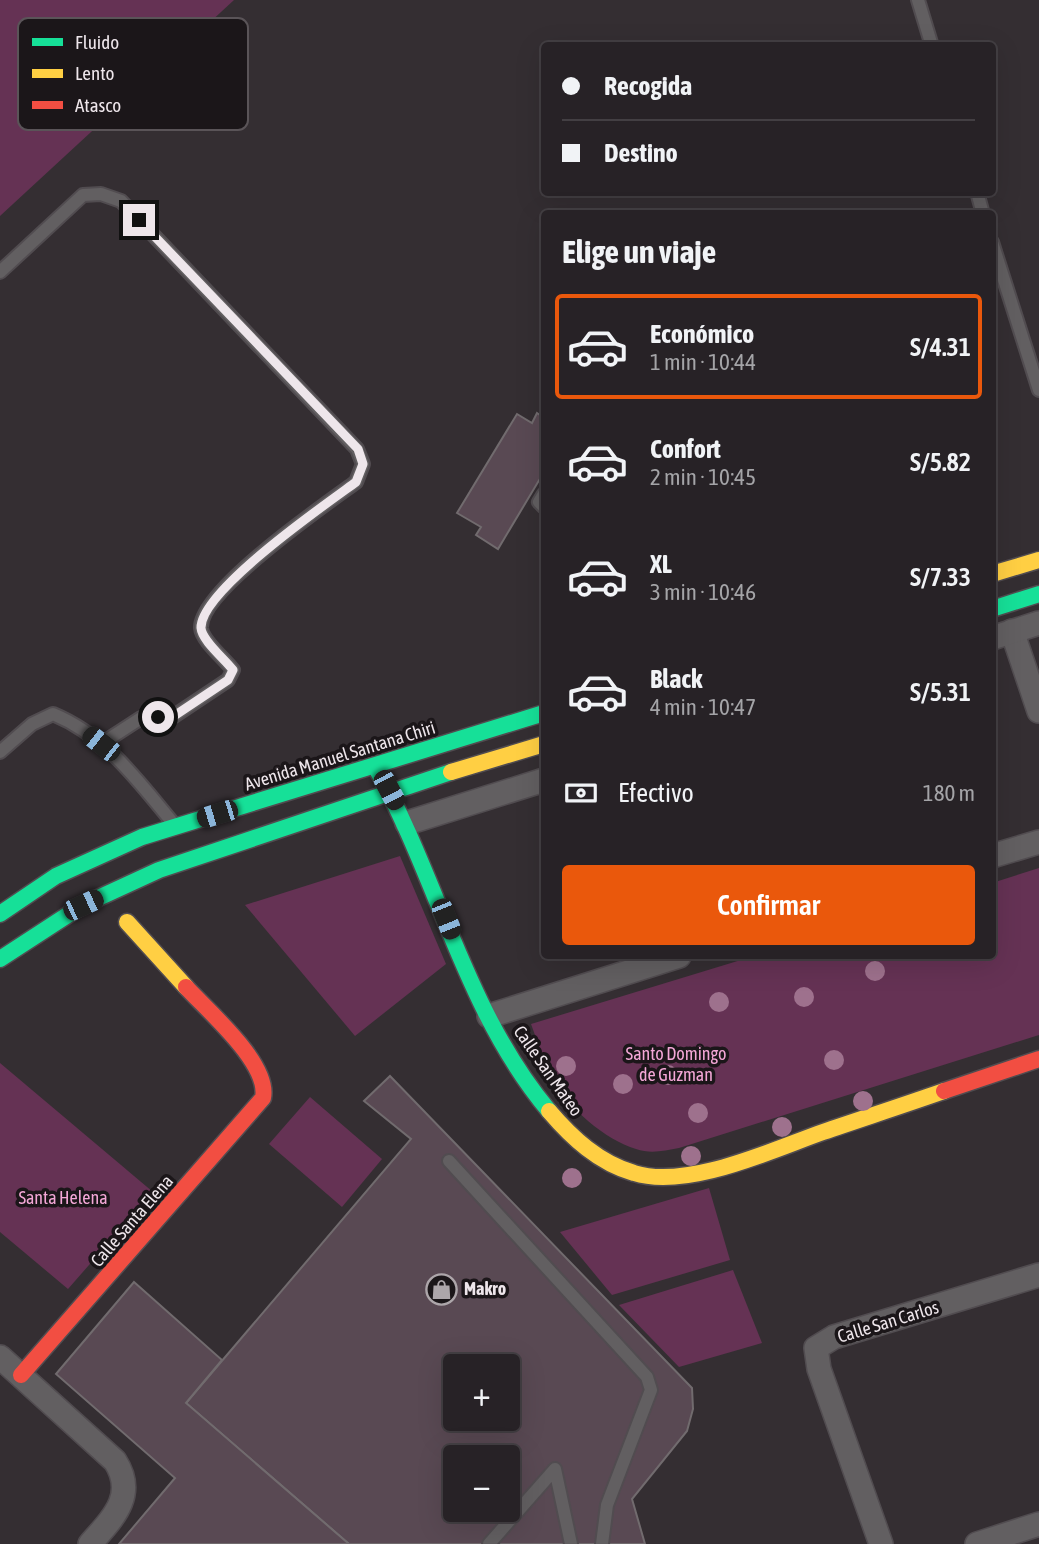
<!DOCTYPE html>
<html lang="es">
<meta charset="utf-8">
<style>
:root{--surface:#272226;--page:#332f32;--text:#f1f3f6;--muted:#a4a4a7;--line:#433f43;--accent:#ea580c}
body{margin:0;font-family:"Asap Condensed",sans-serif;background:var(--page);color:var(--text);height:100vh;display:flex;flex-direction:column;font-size:26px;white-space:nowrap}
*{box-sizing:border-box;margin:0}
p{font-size:23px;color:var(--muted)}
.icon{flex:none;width:38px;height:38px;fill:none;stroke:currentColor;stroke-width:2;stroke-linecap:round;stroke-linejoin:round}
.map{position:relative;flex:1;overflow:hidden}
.details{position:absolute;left:541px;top:210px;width:455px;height:749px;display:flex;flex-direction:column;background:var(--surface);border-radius:7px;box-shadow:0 7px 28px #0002,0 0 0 2px var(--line)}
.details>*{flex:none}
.hud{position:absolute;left:541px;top:42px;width:455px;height:154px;border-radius:7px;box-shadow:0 7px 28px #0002,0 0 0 2px var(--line);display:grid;align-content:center;height:154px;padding:0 21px;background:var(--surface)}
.tools{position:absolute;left:443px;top:1354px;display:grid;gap:14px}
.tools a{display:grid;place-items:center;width:77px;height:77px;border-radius:7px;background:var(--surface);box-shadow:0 7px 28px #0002,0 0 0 2px var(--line);font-size:35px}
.end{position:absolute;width:32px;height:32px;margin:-16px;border:9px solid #eee6eb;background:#111;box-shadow:0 0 0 4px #111}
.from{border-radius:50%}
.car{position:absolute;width:21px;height:42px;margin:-21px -10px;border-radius:9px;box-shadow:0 0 5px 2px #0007;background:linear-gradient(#222 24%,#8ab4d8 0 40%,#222 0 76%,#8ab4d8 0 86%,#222 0)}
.hud b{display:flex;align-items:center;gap:24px;height:66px;font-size:26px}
.hud b+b{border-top:2px solid var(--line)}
.hud i{width:18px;height:18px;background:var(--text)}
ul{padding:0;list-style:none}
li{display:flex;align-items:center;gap:21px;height:105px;margin:0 14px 10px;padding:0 7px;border:4px solid transparent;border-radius:7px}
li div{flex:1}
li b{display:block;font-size:26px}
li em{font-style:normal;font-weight:600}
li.on{border-color:var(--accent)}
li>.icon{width:63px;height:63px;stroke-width:1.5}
h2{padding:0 21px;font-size:32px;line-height:84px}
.pay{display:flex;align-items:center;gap:18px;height:77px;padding:0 21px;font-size:26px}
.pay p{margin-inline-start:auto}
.action{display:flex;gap:14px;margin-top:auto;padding:14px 21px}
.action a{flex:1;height:80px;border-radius:7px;background:var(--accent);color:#fff;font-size:28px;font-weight:600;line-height:80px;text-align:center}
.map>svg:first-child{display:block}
.green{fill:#653254}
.building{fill:#594953;stroke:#716b6e;stroke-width:2;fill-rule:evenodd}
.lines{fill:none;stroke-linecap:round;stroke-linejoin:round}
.lane-casing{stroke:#514c50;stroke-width:16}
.street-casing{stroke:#514c50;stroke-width:26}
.fast-casing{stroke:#514c50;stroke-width:19}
.slow-casing{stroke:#514c50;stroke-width:19}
.jam-casing{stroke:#514c50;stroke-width:19}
.lane{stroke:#625f61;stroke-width:12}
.street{stroke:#625f61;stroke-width:23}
.fast{stroke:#16e098;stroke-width:16}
.slow{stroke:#ffcf43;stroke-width:16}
.jam{stroke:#f24e42;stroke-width:16}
.tree{fill:#9e718d}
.route{stroke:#eee6eb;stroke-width:9}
.labels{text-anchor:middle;stroke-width:7;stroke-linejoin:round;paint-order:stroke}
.street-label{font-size:18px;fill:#eee6eb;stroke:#1b1619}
.park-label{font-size:18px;fill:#f4a7d7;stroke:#1b1619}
.poi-label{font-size:18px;font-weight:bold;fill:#eee6eb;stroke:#1b1619;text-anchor:start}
.key{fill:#1b1619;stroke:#5a5458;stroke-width:2}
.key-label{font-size:19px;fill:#eee6eb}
</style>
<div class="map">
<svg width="1039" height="1544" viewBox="0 0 1039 1544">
<rect width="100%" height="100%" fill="#342e32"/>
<g class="green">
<path d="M0,0H234L0,216Z"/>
<path d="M400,856L446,964L355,1036L245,905Z"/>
<path d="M1039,868V1035L679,1148C664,1151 650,1154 636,1149C605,1140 568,1107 552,1080C543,1063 538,1042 531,1024L754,956H992V883Z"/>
<path d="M0,1063L153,1192L68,1289L0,1232Z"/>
<path d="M310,1097L382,1159L342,1207L269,1144Z"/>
<path d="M709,1188L730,1260L612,1295L560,1232Z"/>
<path d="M733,1270L762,1343L679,1367L619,1305Z"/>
</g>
<g class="building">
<path d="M537,413L544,418V472L498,549L476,535L481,527L457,513L517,414L532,423Z"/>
<path d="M390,1076L692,1388L693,1409L687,1431L632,1499L645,1544H349L186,1403L411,1139L364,1101ZM455,1367H508V1419H455ZM455,1458H508V1510H455Z"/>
<path d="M134,1282L222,1360L186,1403L349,1544H119L175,1478L56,1374Z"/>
</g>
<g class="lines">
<defs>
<g id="lane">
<path d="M918,0L932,46"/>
<path d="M977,192L983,214"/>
<path d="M992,242L1039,390"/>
<path d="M0,272L83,195L101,194L121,201L357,449L363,464L356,482C326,504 199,591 201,628C202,641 225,659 233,670L228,680L174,716L141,718L101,744"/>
<path d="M544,494L539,502L544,507"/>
<path d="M0,752L32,724L53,714C106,736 138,781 173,823"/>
<path d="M449,1161L647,1377L651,1390L607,1505L602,1544"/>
<path d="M489,1544L555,1469L571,1544"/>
</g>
<g id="street">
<path d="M1012,631L1039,711"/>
<path d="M992,638L1039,623"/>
<path d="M407,823L544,780"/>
<path d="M992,856L1039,842"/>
<path d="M489,1016L679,956"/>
<path d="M0,1357L115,1461C137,1495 113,1518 90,1544"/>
<path d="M881,1544L819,1369L816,1348L834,1337L1039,1275"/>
<path d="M977,1544L1039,1524"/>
</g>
<g id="fast">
<path d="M992,609L1039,594"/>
<path d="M375,766C438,878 465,1011 549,1111"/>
<path d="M0,914L56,876L142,837L544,713"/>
<path d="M0,959L83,905L159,870L451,772"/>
</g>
<g id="slow">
<path d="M992,574L1039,560"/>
<path d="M451,772L544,744"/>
<path d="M127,922L186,987"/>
<path d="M549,1111C572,1138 599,1163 634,1173C687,1190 772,1150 823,1132C864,1118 904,1105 944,1091"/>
</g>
<g id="jam">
<path d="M944,1091L1039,1059"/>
<path d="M21,1375L263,1098C270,1064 209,1012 186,987"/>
</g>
</defs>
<use href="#lane" class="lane-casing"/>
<use href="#street" class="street-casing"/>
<use href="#fast" class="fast-casing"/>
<use href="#slow" class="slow-casing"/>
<use href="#jam" class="jam-casing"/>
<use href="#lane" class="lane"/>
<use href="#street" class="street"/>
<use href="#fast" class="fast"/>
<use href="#slow" class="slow"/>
<use href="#jam" class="jam"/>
</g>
<g class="tree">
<circle cx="875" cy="971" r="10"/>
<circle cx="804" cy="997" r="10"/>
<circle cx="719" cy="1002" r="10"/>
<circle cx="834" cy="1060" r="10"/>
<circle cx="566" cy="1066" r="10"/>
<circle cx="668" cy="1075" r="10"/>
<circle cx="623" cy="1084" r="10"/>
<circle cx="863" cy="1101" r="10"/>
<circle cx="698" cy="1113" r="10"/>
<circle cx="782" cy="1127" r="10"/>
<circle cx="691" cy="1156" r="10"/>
<circle cx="572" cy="1178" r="10"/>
</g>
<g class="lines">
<path class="route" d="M139,220L358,449L363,464L356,482C326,504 200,591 201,628C202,641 225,659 233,670L228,680L174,716L158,717"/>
</g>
<defs>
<symbol id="shop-ring" viewBox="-11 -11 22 22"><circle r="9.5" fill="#1b1619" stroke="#ada6aa" stroke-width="1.5"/><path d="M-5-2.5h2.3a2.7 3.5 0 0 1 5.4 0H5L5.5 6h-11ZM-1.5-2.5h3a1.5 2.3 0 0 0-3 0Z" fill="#ada6aa"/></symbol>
</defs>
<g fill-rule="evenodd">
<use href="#shop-ring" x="424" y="1272" width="35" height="35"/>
</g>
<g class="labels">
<g class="street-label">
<text transform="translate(340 756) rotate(-17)" y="6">Avenida Manuel Santana Chiri</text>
<text transform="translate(548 1071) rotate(55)" y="6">Calle San Mateo</text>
<text transform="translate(132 1221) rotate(-49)" y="6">Calle Santa Elena</text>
<text transform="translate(888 1322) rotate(-17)" y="6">Calle San Carlos</text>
</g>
<g class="park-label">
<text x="676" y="1060">Santo Domingo<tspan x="676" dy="21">de Guzman</tspan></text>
<text x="63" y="1204">Santa Helena</text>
</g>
<g class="poi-label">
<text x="464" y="1295">Makro</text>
</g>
</g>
<rect x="18" y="18" width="230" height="112" rx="10" class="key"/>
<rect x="32" y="38" width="31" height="8" fill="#16e098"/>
<rect x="32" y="69" width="31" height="9" fill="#ffcf43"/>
<rect x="32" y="101" width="31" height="8" fill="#f24e42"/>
<g class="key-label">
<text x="75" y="49">Fluido</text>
<text x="75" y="80">Lento</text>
<text x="75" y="112">Atasco</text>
</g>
</svg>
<div class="tools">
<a>+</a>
<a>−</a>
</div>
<i class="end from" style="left:158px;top:717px"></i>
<i class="end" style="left:139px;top:220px"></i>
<i class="car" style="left:101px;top:744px;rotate:308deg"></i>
<i class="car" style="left:389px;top:790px;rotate:152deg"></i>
<i class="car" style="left:217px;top:814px;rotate:253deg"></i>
<i class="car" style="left:83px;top:905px;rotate:65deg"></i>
<i class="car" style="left:446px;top:919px;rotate:158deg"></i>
<div class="hud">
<b><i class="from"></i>Recogida</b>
<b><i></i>Destino</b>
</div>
<section class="details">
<h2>Elige un viaje</h2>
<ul>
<li class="on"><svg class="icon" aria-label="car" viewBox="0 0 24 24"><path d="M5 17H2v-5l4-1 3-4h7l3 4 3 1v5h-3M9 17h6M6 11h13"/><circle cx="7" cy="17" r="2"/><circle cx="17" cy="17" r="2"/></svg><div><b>Económico</b><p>1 min · 10:44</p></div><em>S/4.31</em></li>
<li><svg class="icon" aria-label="car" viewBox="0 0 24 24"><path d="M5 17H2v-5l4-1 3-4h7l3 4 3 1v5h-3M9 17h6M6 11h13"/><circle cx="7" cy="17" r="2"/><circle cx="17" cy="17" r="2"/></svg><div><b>Confort</b><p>2 min · 10:45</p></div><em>S/5.82</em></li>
<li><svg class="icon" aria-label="car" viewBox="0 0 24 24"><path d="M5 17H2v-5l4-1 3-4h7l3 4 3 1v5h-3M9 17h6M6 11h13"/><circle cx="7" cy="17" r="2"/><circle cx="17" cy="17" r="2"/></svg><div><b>XL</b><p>3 min · 10:46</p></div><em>S/7.33</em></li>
<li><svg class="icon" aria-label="car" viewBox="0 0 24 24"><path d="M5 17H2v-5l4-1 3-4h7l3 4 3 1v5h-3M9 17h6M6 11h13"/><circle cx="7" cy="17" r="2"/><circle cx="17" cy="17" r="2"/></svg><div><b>Black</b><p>4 min · 10:47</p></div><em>S/5.31</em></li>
</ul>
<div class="pay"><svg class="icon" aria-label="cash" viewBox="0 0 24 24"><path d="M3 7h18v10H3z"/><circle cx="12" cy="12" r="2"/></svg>Efectivo<p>180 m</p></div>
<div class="action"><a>Confirmar</a></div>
</section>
</div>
